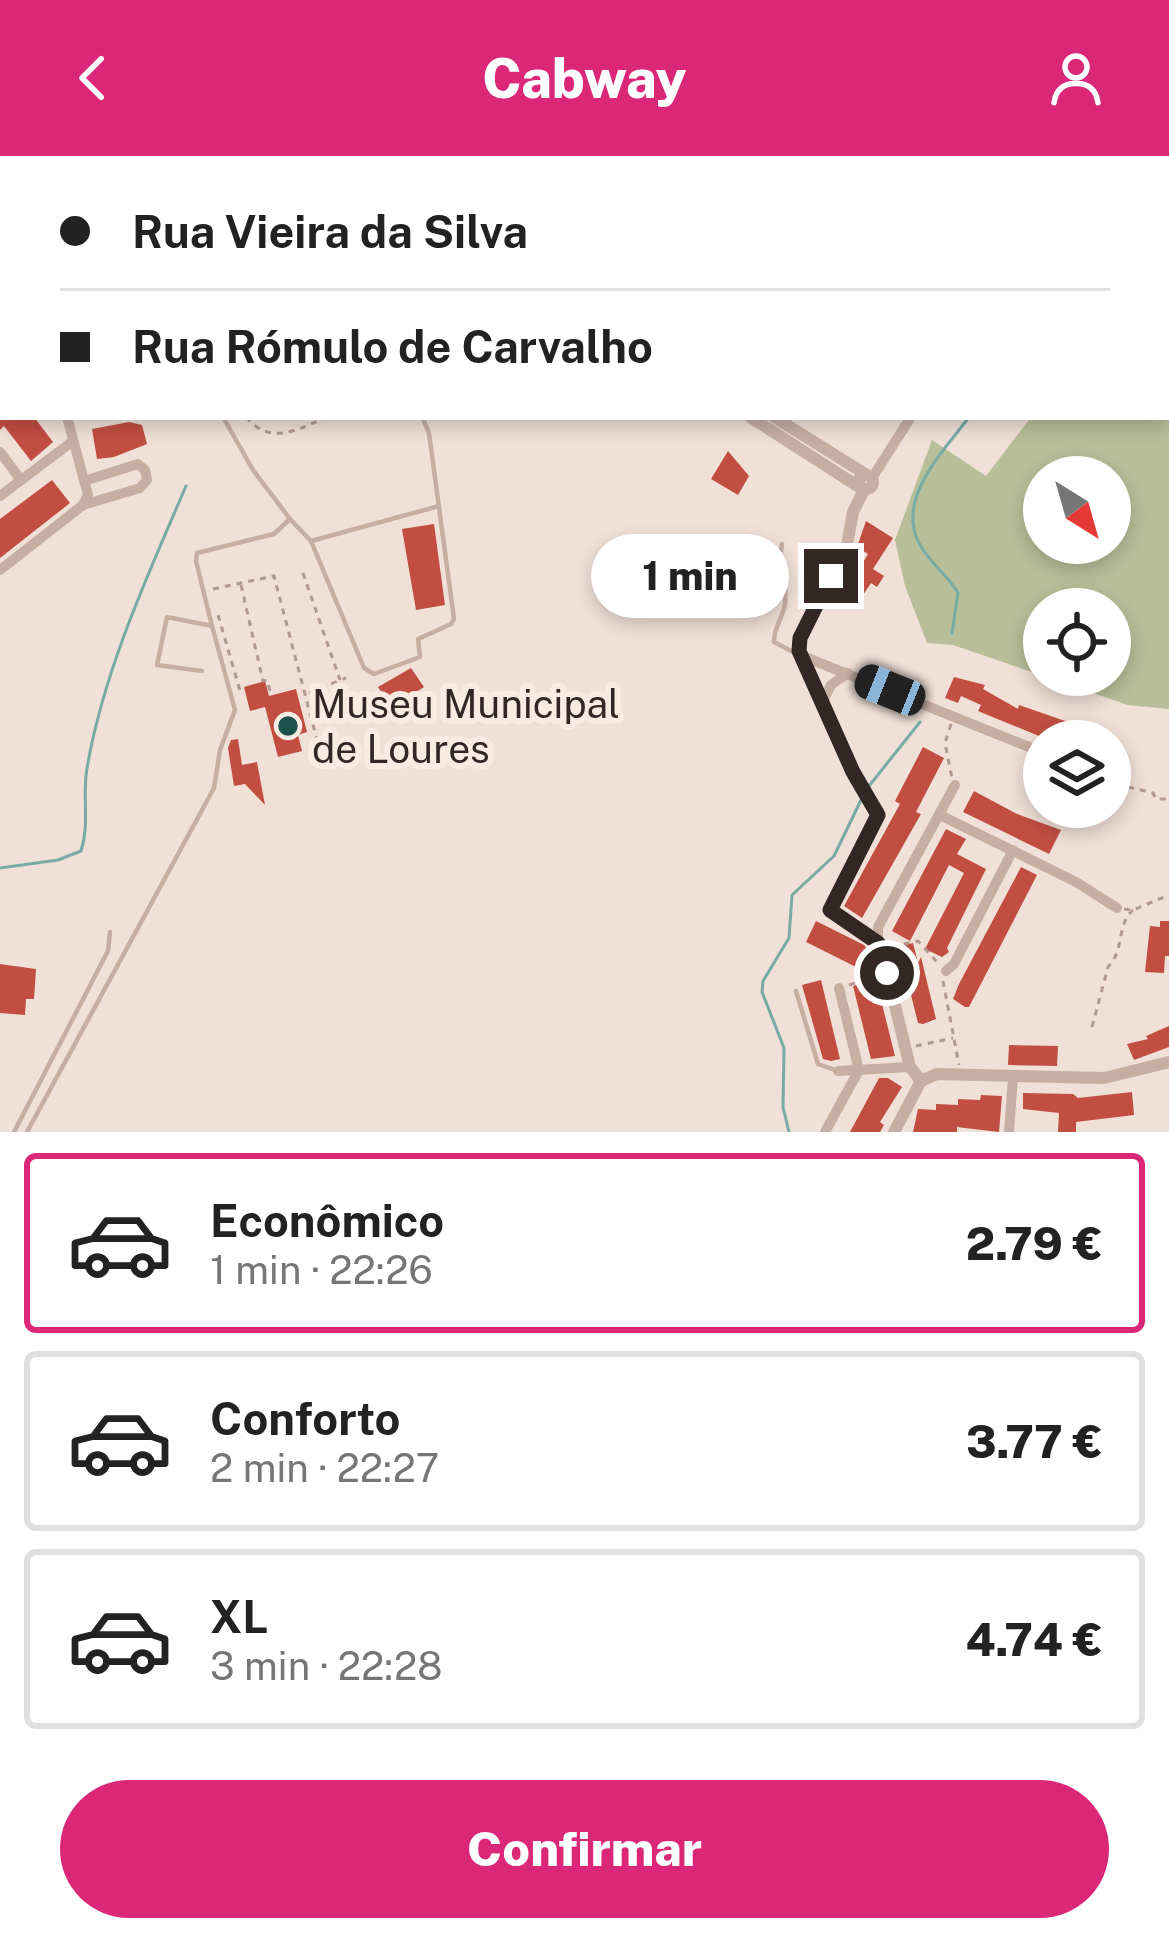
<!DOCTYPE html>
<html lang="pt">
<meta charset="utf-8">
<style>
:root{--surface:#fff;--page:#f2f2f2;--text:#222;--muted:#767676;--line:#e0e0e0;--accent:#db2777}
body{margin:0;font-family:"Public Sans",sans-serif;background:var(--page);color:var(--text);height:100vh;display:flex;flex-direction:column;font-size:45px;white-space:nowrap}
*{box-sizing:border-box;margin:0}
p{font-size:39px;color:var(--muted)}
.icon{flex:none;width:66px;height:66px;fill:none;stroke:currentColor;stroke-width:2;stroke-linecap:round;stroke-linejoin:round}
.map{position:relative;height:976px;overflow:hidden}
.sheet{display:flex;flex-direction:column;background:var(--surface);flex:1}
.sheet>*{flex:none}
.top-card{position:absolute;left:0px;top:0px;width:1170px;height:264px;box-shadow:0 6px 18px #0003;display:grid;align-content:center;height:264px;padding:0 60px;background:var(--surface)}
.needle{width:78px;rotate:143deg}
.fabs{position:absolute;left:1023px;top:300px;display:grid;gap:24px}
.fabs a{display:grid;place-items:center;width:108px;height:108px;border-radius:50%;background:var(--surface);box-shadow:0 6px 18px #0003;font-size:60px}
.end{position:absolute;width:54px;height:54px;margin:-27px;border:15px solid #322725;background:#fff;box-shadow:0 0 0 6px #fff}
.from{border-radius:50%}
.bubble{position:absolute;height:84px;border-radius:42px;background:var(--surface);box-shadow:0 6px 18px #0003;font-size:39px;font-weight:800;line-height:84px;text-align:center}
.car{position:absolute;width:36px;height:72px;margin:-36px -18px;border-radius:15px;box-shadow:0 0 9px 3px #0007;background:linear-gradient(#222 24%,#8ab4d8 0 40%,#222 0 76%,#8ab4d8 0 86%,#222 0)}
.top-card b{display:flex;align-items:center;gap:42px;height:114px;font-size:45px}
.top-card b+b{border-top:3px solid var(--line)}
.top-card i{width:30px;height:30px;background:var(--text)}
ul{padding:21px 0 0;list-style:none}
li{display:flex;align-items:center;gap:36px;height:180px;margin:0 24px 18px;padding:0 36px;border:6px solid var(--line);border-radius:12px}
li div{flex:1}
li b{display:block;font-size:45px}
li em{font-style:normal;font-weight:800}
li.active{border-color:var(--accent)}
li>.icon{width:108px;height:108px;stroke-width:1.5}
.primary-button{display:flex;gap:24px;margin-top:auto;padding:24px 60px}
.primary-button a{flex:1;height:138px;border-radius:72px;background:var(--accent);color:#fff;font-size:48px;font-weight:800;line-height:138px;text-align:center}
header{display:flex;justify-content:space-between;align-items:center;height:156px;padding:0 60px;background:var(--accent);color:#fff;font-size:54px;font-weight:800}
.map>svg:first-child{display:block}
.green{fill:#b7be98;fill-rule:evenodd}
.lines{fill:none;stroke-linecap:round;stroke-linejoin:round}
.stream{stroke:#77aba6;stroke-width:3}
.building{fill:#c24e42}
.path{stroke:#b2988e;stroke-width:3;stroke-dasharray:6 6;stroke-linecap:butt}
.service{stroke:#c7aea3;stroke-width:4.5}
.minor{stroke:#c7aea3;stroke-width:10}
.tertiary{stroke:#c7aea3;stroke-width:12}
.route{stroke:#322725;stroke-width:15}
.poi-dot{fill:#1c524d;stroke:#f8ebe2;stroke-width:4.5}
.labels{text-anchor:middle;stroke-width:12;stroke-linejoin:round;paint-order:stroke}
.poi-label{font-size:39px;fill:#322725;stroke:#f8ebe2;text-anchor:start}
</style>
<header><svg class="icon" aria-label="back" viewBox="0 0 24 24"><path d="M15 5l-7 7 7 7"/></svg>Cabway<svg class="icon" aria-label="person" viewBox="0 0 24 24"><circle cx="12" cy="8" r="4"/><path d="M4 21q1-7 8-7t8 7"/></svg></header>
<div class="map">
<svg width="1169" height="976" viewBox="0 0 1169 976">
<rect width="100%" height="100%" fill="#f0e0d7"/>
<path class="green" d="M1056,0H1169V553L1128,549L953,489L927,487L905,430L895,384L932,284L986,320L1031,261H1167V3H1054ZM1044,321H1110V387H1044ZM1044,453H1110V519H1044Z"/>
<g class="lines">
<g class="stream">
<path d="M1027,0L1029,3"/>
<path d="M952,477L958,437C947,418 927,405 918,385C897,340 945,294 969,261"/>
<path d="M869,630L920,566"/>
<path d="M0,712L58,704L81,695C90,667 82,640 87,612C104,514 147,421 186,330"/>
<path d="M789,976L783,951L784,892L762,836L763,825L789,782L792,739L834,700L861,644"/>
</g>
</g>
<g class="building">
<path d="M0,261H34L53,286L31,305L4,270L0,274Z"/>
<path d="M129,266L142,269L147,288L114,301L97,303L92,273Z"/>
<path d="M728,295L749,320L738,339L711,323Z"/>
<path d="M52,324L70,347L0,402V363Z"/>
<path d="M866,365L893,382L873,413L884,420L877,431L871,427L863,439L849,430L868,398L857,391Z"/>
<path d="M434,368L445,449L416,454L402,373Z"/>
<path d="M411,512L424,531L392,552L378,531Z"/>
<path d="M954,521L985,529L983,533L1018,553L1019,549L1068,566L1100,570L1095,585H1051L978,555L981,549L961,540L958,547L945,542Z"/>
<path d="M265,525L269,540L296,533L307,576L298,579L302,595L278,601L265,551L250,555L244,531Z"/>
<path d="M238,583L242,609L257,606L265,649L245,628L234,630L228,592L231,584Z"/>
<path d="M923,591L944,602L916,656L921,658L862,762L844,750L900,648L895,645Z"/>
<path d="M974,635L1017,658L1061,674L1049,698L963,656Z"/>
<path d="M946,673L966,683L957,698L986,713L947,792L949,796L942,801L925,793L964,717L949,709L910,785L892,775Z"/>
<path d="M1021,711L1037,719L969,851H965L953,843L959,828Z"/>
<path d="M816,765L864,789L872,799L864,815L806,786Z"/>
<path d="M1160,765H1169V800H1165L1164,817L1145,816L1150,770L1160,771Z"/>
<path d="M913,787L918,807L921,801L936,863L923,868L918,867L902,803L896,804L893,792Z"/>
<path d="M0,808L36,813L34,843H26L25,859L0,857Z"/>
<path d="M821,824L840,903L831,905L823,903L802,829Z"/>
<path d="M876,824L895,900L871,903L853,830Z"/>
<path d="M1169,870V891L1134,904L1127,888L1148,883L1146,880Z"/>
<path d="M1009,889L1058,890L1057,910L1008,909Z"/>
<path d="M879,922H888L902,931L880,966L884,969L880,976H850Z"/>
<path d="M1132,936L1134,959L1076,966V976H1058L1059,957L1023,953V937L1073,938L1078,942Z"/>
<path d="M981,939L1002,940L999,976L957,971V976H913L918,953L936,954V948L958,949V943L980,944Z"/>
</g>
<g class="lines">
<g class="path">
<path d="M930,0L935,3"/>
<path d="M1160,0L1161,3"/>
<path d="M1167,62L1169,65"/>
<path d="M246,261C271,290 296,274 327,261"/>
<path d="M303,417L340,524"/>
<path d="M241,429L263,525L267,524L271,539"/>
<path d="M213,433L274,420L317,584"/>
<path d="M218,459L241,538"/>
<path d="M309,537L346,522"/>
<path d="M951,568L945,587L952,622"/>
<path d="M1110,617L1120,629L1153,637L1156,643H1167L1169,647"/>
<path d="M1124,753L1133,754L1169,739"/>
<path d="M892,790L918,785L938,807"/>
<path d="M943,825L959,909"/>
<path d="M849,829L874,821"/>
<path d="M1092,871L1108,811C1125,794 1116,769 1133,754"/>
<path d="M916,890L953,882"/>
</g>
<g class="service">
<path d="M290,363L311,385L364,512L374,518L420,501L418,483L451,468L454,463L429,277L422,261"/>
<path d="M311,385L439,350"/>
<path d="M782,388C777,410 788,427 785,448C783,462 774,470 774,486L795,497"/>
<path d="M212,470L196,405L197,397L274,378L290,363L253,314L223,261"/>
<path d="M796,835L818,908L838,915"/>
<path d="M14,976L108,795L110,776"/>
<path d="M27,976L214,632L220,594L235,554L212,470L167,461L157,509L202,515"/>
</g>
<g class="minor">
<path d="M108,0L109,3"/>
<path d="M185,0L186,3"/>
<path d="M248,0L250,3"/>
<path d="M329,0L330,3"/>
<path d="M739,0L743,3"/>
<path d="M581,3L583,0"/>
<path d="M681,3L683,0"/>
<path d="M879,3L881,0"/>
<path d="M0,77L3,78"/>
<path d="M0,172L3,170"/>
<path d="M0,296L21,324"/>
<path d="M872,322L911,261"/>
<path d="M0,340L73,285"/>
<path d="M83,349L140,332L147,324L145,314L138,308L84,325"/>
<path d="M0,414L83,349L88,339L67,261"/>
<path d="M800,499L1044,597"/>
<path d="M823,545L831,529L848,517"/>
<path d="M940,659L1076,726L1117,752"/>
<path d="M878,787V771L955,629"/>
<path d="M946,815L954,808L1013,694"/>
<path d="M838,915L910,911"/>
<path d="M825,976L859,914L839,832"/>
<path d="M1009,976L1013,921"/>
</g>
<g class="tertiary">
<path d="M458,0L459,3"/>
<path d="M469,0L471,3"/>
<path d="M10,3L34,0"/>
<path d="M750,261L859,331"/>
<path d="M774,261L867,319"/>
<circle cx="866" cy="326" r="7"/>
<path d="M864,334L853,356L847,389L800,481L799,495L860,630L878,655L830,754L868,778L881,792L910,911L921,925"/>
<path d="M921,925L937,918L1104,922L1169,906"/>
<path d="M894,976L921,925"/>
</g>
</g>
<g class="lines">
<path class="route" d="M831,420L800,482L799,495L853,616L878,659L830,754L878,787L887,817"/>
</g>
<circle class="poi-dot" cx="288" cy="570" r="12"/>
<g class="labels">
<g class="poi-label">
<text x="312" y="562">Museu Municipal<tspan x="312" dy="45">de Loures</tspan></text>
</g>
</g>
</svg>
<div class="fabs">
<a><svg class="needle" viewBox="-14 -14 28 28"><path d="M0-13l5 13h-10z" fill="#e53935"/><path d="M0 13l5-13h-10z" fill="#767676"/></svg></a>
<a><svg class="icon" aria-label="locate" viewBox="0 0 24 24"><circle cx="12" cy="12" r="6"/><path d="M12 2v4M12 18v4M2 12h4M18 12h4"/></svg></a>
<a><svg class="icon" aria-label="layers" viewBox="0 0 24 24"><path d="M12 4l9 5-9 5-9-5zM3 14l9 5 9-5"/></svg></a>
</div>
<i class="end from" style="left:887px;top:817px"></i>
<i class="end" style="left:831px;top:420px"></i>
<div class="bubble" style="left:591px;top:378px;width:198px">1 min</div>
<i class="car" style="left:890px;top:534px;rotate:292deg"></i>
<div class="top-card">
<b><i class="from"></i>Rua Vieira da Silva</b>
<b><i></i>Rua Rómulo de Carvalho</b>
</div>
</div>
<section class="sheet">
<ul>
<li class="active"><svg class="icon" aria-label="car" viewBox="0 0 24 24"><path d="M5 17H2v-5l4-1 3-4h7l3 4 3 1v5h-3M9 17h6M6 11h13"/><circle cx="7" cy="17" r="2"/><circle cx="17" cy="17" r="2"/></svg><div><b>Econômico</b><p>1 min · 22:26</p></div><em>2.79 €</em></li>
<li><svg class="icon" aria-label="car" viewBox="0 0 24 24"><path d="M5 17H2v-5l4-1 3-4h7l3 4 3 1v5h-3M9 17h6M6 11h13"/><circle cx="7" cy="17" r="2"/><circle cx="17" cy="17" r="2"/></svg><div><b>Conforto</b><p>2 min · 22:27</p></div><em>3.77 €</em></li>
<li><svg class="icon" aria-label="car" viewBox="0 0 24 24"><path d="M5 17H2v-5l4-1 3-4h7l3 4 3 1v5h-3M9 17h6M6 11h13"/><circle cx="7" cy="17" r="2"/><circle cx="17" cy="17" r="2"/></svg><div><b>XL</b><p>3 min · 22:28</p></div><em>4.74 €</em></li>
</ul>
<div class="primary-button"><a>Confirmar</a></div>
</section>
